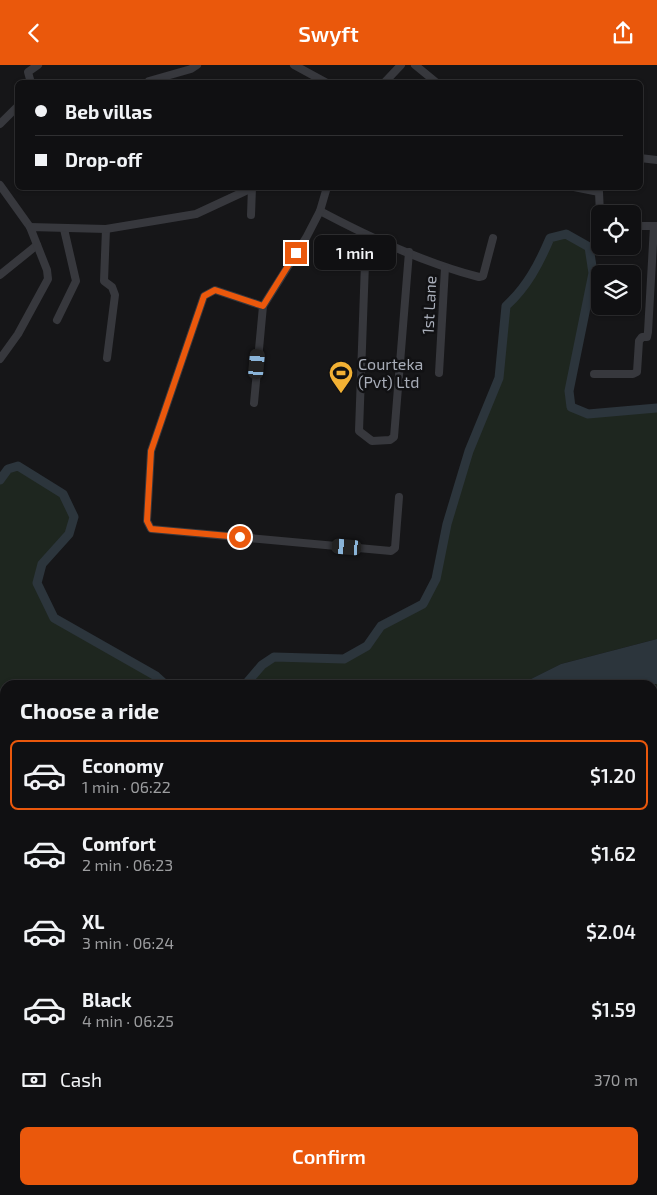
<!DOCTYPE html>
<meta charset="utf-8">
<style>
:root{--surface:#101012;--page:#1e1e20;--text:#f1f3f6;--muted:#9c9d9f;--line:#303032;--accent:#ea580c}
body{margin:0;font-family:"Exo 2",sans-serif;background:var(--page);color:var(--text);height:100vh;display:flex;flex-direction:column;font-size:19px;white-space:nowrap}
*{box-sizing:border-box;margin:0}
p{font-size:16px;color:var(--muted)}
.icon{flex:none;width:28px;height:28px;fill:none;stroke:currentColor;stroke-width:2;stroke-linecap:round;stroke-linejoin:round}
.map{position:relative;flex:1;overflow:hidden}
.side{position:absolute;left:0px;top:615px;width:658px;height:515px;display:flex;flex-direction:column;background:var(--surface);border-radius:15px 15px 0 0;box-shadow:0 1px 4px #0004,0 0 0 1px var(--line)}
.side>*{flex:none}
.top-card{position:absolute;left:15px;top:15px;width:628px;height:110px;border-radius:8px;box-shadow:0 1px 4px #0004,0 0 0 1px var(--line);display:grid;align-content:center;height:110px;padding:0 20px;background:var(--surface)}
.tools{position:absolute;left:591px;top:140px;display:grid;gap:10px}
.tools a{display:grid;place-items:center;width:50px;height:50px;border-radius:8px;background:var(--surface);box-shadow:0 1px 4px #0004,0 0 0 1px var(--line);font-size:25px}
.end{position:absolute;width:22px;height:22px;margin:-11px;border:6px solid #ea580c;background:#fff;box-shadow:0 0 0 2px #fff}
.from{border-radius:50%}
.bubble{position:absolute;height:35px;border-radius:8px;background:var(--surface);box-shadow:0 1px 4px #0004,0 0 0 1px var(--line);font-size:16px;font-weight:600;line-height:35px;text-align:center}
.car{position:absolute;width:15px;height:30px;margin:-15px -8px;border-radius:6px;box-shadow:0 0 4px 1px #0007;background:linear-gradient(#222 24%,#8ab4d8 0 40%,#222 0 76%,#8ab4d8 0 86%,#222 0)}
.top-card b{display:flex;align-items:center;gap:18px;height:48px;font-size:19px}
.top-card b+b{border-top:1px solid var(--line)}
.top-card i{width:12px;height:12px;background:var(--text)}
ul{padding:0;list-style:none}
li{display:flex;align-items:center;gap:15px;height:70px;margin:0 10px 8px;padding:0 10px;border:2px solid transparent;border-radius:8px}
li div{flex:1}
li b{display:block;font-size:19px}
li em{font-style:normal;font-weight:600}
li.selected{border-color:var(--accent)}
li>.icon{width:45px;height:45px;stroke-width:1.5}
h2{padding:0 20px;font-size:22px;line-height:60px}
.pay{display:flex;align-items:center;gap:12px;height:55px;padding:0 20px;font-size:19px}
.pay p{margin-inline-start:auto}
.action{display:flex;gap:10px;margin-top:auto;padding:10px 20px}
.action a{flex:1;height:58px;border-radius:8px;background:var(--accent);color:#fff;font-size:20px;font-weight:600;line-height:58px;text-align:center}
header{display:flex;justify-content:space-between;align-items:center;height:65px;padding:0 20px;background:var(--accent);color:#fff;font-size:22px;font-weight:600}
.map>svg:first-child{display:block}
.green{fill:#1e261f}
.water{fill:#2c353c}
.lines{fill:none;stroke-linecap:round;stroke-linejoin:round}
.canal{stroke:#2c353c;stroke-width:9}
.minor{stroke:#37383d;stroke-width:8}
.route{stroke:#ea580c;stroke-width:6}
.labels{text-anchor:middle;stroke-width:5;stroke-linejoin:round;paint-order:stroke}
.street-label{font-size:16px;fill:#a8adb8;stroke:#111113}
.poi-label{font-size:16px;fill:#a8adb8;stroke:#111113;text-anchor:start}
</style>
<header><svg class="icon" aria-label="back" viewBox="0 0 24 24"><path d="M15 5l-7 7 7 7"/></svg>Swyft<svg class="icon" aria-label="share" viewBox="0 0 24 24"><path d="M12 15V3M7 8l5-5 5 5M5 13v7h14v-7"/></svg></header>
<div class="map">
<svg width="657" height="1130" viewBox="0 0 657 1130">
<rect width="100%" height="100%" fill="#161618"/>
<g class="green">
<path d="M566,169L589,182L593,208L569,326L571,342L588,349L657,343V574L561,599L519,620H245L262,600L274,592L344,594L367,581L381,561L423,539L436,514L447,459L469,386L499,313L506,241C527,222 539,199 550,173Z"/>
<path d="M18,401L63,429L74,452L69,469L42,499L37,518L54,553L156,611L166,620H5V647L0,646V415L8,404Z"/>
<path d="M657,619V890L653,898L652,620Z"/>
<path d="M0,687L5,688V816L0,811Z"/>
<path d="M653,969L657,974V1130H531V1125H652Z"/>
</g>
<g class="water">
<path d="M657,574V619L519,620L561,599Z"/>
<path d="M0,646L5,647V687H0Z"/>
</g>
<g class="lines">
<g class="canal">
<path d="M0,415L8,404L18,401L63,429L74,452L69,469L42,499L37,518L54,553L156,611L166,620"/>
<path d="M245,620L262,600L274,592L344,594L367,581L381,561L423,539L436,514L447,459L469,386L499,313L506,241C527,222 539,199 550,173L566,169L589,182L593,208L569,326L571,342L588,349L657,343"/>
<path d="M652,776L657,773"/>
<path d="M0,811L5,816"/>
<path d="M652,898L657,890"/>
<path d="M652,969L657,974"/>
<path d="M652,1095L657,1091"/>
<path d="M531,1125V1130"/>
<path d="M604,1130L611,1125"/>
</g>
<g class="minor">
<path d="M294,0L327,18"/>
<path d="M415,0L437,18"/>
<path d="M149,16L191,4L197,0"/>
<path d="M31,18L28,7L38,0"/>
<path d="M384,18L401,0"/>
<path d="M0,59L18,41"/>
<path d="M640,93L657,95"/>
<path d="M0,120L30,162"/>
<path d="M574,122L599,127L600,149"/>
<path d="M320,146C371,173 424,198 479,212L483,211L493,173"/>
<path d="M251,150L252,122"/>
<path d="M600,158V159"/>
<path d="M632,161H657"/>
<path d="M106,164L104,216L112,222L115,230L107,293"/>
<path d="M366,170L359,366L372,376L390,375L394,372L409,187"/>
<path d="M0,210L37,180"/>
<path d="M263,241L215,225L204,231L151,386L147,456L151,464L391,486L395,483L399,432"/>
<path d="M57,255L76,216L64,164"/>
<path d="M0,294L18,269L48,214L47,205L30,162L106,164L196,149L252,123"/>
<path d="M439,308L445,203"/>
<path d="M594,309H633L637,307L639,276L642,272H647L648,267L654,161"/>
<path d="M254,338L263,241L306,173L320,146L327,122"/>
<path d="M0,883L5,886"/>
<path d="M118,1125L122,1130"/>
<path d="M360,1125L361,1130"/>
<path d="M170,1130L172,1125"/>
<path d="M264,1130L265,1125"/>
</g>
</g>
<g class="lines">
<path class="route" d="M240,472L151,464L147,456L151,386L204,231L215,225L263,241L296,188"/>
</g>
<defs>
<symbol id="stadium-pin" viewBox="-11 -11 22 30"><path d="M0 17L-7.5 6A9.5 9.5 0 1 1 7.5 6Z" fill="#f2b134" stroke="#111113"/><path d="M0-5a6.5 5 0 1 0 0 10a6.5 5 0 1 0 0-10ZM-3.5-1.8h7v3.6h-7Z" fill="#111"/></symbol>
</defs>
<g fill-rule="evenodd">
<use href="#stadium-pin" x="327" y="294" width="28" height="38"/>
</g>
<g class="labels">
<g class="street-label">
<text transform="translate(429 240) rotate(-87)" y="6">1st Lane</text>
</g>
<g class="poi-label">
<text x="358" y="305">Courteka<tspan x="358" dy="18">(Pvt) Ltd</tspan></text>
</g>
</g>
</svg>
<div class="tools">
<a><svg class="icon" aria-label="locate" viewBox="0 0 24 24"><circle cx="12" cy="12" r="6"/><path d="M12 2v4M12 18v4M2 12h4M18 12h4"/></svg></a>
<a><svg class="icon" aria-label="layers" viewBox="0 0 24 24"><path d="M12 4l9 5-9 5-9-5zM3 14l9 5 9-5"/></svg></a>
</div>
<i class="end from" style="left:240px;top:472px"></i>
<i class="end" style="left:296px;top:188px"></i>
<div class="bubble" style="left:314px;top:170px;width:82px">1 min</div>
<i class="car" style="left:257px;top:299px;rotate:5deg"></i>
<i class="car" style="left:347px;top:482px;rotate:275deg"></i>
<div class="top-card">
<b><i class="from"></i>Beb villas</b>
<b><i></i>Drop-off</b>
</div>
<section class="side">
<h2>Choose a ride</h2>
<ul>
<li class="selected"><svg class="icon" aria-label="car" viewBox="0 0 24 24"><path d="M5 17H2v-5l4-1 3-4h7l3 4 3 1v5h-3M9 17h6M6 11h13"/><circle cx="7" cy="17" r="2"/><circle cx="17" cy="17" r="2"/></svg><div><b>Economy</b><p>1 min · 06:22</p></div><em>$1.20</em></li>
<li><svg class="icon" aria-label="car" viewBox="0 0 24 24"><path d="M5 17H2v-5l4-1 3-4h7l3 4 3 1v5h-3M9 17h6M6 11h13"/><circle cx="7" cy="17" r="2"/><circle cx="17" cy="17" r="2"/></svg><div><b>Comfort</b><p>2 min · 06:23</p></div><em>$1.62</em></li>
<li><svg class="icon" aria-label="car" viewBox="0 0 24 24"><path d="M5 17H2v-5l4-1 3-4h7l3 4 3 1v5h-3M9 17h6M6 11h13"/><circle cx="7" cy="17" r="2"/><circle cx="17" cy="17" r="2"/></svg><div><b>XL</b><p>3 min · 06:24</p></div><em>$2.04</em></li>
<li><svg class="icon" aria-label="car" viewBox="0 0 24 24"><path d="M5 17H2v-5l4-1 3-4h7l3 4 3 1v5h-3M9 17h6M6 11h13"/><circle cx="7" cy="17" r="2"/><circle cx="17" cy="17" r="2"/></svg><div><b>Black</b><p>4 min · 06:25</p></div><em>$1.59</em></li>
</ul>
<div class="pay"><svg class="icon" aria-label="cash" viewBox="0 0 24 24"><path d="M3 7h18v10H3z"/><circle cx="12" cy="12" r="2"/></svg>Cash<p>370 m</p></div>
<div class="action"><a>Confirm</a></div>
</section>
</div>
